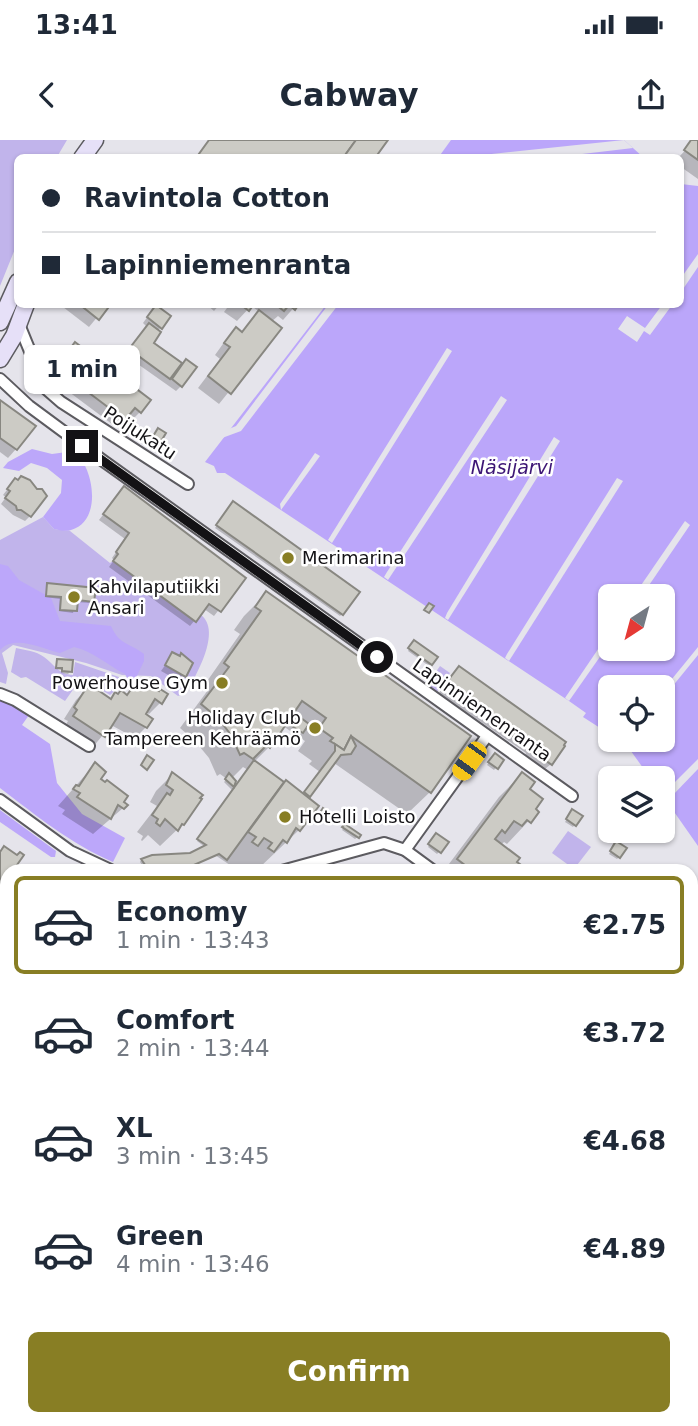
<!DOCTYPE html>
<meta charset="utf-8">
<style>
:root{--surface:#fff;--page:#f2f2f3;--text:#1f2937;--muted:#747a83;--line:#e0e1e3;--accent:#887e24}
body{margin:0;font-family:"DejaVu Sans",sans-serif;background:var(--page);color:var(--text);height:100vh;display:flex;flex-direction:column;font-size:26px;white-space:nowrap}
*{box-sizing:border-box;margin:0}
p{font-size:23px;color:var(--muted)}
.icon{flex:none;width:38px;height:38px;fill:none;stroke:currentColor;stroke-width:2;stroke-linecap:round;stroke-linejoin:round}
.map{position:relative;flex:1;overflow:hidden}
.sheet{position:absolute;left:0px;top:724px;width:698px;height:562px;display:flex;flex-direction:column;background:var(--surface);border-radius:21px 21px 0 0;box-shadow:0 2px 5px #0004}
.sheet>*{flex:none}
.top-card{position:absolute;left:14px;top:14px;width:670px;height:154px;border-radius:10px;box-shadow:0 2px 5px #0004;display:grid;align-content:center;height:154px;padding:0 28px;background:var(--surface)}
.needle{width:46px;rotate:216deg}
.controls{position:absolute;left:598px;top:444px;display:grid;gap:14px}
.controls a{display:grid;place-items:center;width:77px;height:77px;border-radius:10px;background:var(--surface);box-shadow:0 2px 5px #0004;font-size:35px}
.end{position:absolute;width:32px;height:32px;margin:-16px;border:9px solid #131215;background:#fff;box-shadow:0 0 0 4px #fff}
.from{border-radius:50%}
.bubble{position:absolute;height:49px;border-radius:10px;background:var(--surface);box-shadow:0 2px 5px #0004;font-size:23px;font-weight:600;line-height:49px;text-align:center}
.car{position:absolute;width:21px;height:42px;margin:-21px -10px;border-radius:9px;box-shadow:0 0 5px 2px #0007;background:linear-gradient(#f5c518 24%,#345 0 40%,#f5c518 0 76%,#345 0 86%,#f5c518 0)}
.top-card b{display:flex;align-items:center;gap:24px;height:66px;font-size:26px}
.top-card b+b{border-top:2px solid var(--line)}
.top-card i{width:18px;height:18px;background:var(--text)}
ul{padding:12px 0 0;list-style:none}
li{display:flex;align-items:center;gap:21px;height:98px;margin:0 14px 10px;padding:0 14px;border:4px solid transparent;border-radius:10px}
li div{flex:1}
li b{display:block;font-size:26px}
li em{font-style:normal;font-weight:600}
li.on{border-color:var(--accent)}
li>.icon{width:63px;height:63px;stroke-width:1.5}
.cta{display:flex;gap:14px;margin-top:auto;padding:14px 28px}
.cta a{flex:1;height:80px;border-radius:10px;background:var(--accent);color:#fff;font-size:28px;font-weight:600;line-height:80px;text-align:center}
.status{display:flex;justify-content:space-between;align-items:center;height:49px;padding:0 35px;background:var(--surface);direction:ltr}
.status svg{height:19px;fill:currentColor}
header{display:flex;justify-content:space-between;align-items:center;height:91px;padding:0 28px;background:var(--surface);font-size:32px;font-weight:600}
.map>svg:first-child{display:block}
.green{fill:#c1b4eb}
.forest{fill:#bca7fa}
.water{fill:#bba6fa;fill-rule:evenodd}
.pier{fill:#e5e4eb}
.shadow{fill:#0003;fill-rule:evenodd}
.building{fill:#cccbc5;stroke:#888781;stroke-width:2}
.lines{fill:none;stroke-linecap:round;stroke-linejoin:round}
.street-casing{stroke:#5c5b60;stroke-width:14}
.secondary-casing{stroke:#5c5b60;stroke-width:19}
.street{stroke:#fff;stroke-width:10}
.secondary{stroke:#e6e0f8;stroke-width:16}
.route{stroke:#131215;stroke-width:9}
.poi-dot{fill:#887e24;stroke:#fff;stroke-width:2.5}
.labels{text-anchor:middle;stroke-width:5;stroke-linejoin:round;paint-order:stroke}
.street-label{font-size:18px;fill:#131215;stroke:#fff}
.poi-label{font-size:18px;fill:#131215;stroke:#fff;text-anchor:start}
.water-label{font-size:19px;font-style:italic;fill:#3d1675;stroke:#fff}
</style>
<div class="status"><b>13:41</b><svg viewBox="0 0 49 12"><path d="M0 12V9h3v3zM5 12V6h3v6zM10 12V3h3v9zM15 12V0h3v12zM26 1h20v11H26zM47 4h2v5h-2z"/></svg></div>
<header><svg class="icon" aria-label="back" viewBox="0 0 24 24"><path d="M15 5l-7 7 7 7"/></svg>Cabway<svg class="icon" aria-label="share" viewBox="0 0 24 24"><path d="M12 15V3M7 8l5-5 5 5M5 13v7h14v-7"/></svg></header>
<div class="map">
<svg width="698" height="1286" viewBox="0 0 698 1286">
<rect width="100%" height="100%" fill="#e5e4eb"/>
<g class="green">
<path d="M0,0H67L57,17L18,18L17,104L0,146Z"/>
<path d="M43,377L54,389L70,391L110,423L113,421L196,481L201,475C222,491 196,536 186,553L178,556L151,536L122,535L86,523L13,505L2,513L8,533L6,544L0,542V400Z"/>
<path d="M16,508C25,510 36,511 44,517C55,525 58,534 73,535L75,522L119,537L121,545L110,555L92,544H77L65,561L26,537L21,538L11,532Z"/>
<path d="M440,526L450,533L436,553L426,546Z"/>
<path d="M568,691L591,707L574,729L552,713Z"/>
<path d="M698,778V889L691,893V787Z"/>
<path d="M0,812L7,817V872L0,876Z"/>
</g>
<g class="forest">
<path d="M32,309L52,314L74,311C94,327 103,381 71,390C66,392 59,390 54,389L43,377L61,353L62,340L47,328L31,323L19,331L3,328L8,322Z"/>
<path d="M0,424L8,426L19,440L51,458L60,481L111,486C120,506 129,502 144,514V521L135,540L127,538L125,534C107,525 93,511 74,507L60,513C42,509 15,494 0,510Z"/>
<path d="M0,560L9,563L29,575L22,585L50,604L57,643L82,674L125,698L113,722C71,704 37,676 0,648Z"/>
<path d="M0,670L56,711L55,717H51L0,682Z"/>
</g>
<g class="water">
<path d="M451,0H624L643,17L438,18Z"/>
<path d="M681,44L698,46V706L663,656V639H651L628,607L618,600H663V548H611V595L583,577L586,573L569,561L225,333H217L214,326L205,322L326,165L681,164ZM611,457H663V509H611Z"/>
<path d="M7,872V1279H691V893L698,889V1286H0V899L3,897L0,893V876Z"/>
</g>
<g class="pier">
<path d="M624,0L633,8L557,17H464Z"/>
<path d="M698,114V127L681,152V138Z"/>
<path d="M328,165H338L241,291L222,298L229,289L236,286Z"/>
<path d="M662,165H672L650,195L644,191L637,202L618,189L627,176L645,188Z"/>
<path d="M447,208L452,211L332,403L328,400Z"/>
<path d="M501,256L507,260L388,440L384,437L387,432Z"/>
<path d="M554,297L560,301L448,480L445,478L447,473Z"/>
<path d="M315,313L320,316L281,370L280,364Z"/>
<path d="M617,338L623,341L509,521L505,518L507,514Z"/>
<path d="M685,381L690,385L641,457H633Z"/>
<path d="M611,490V501L569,561L565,558L567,555Z"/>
<path d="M698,507V515L663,558V550Z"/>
<path d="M698,619V629L672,656L665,659L663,654Z"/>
</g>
<g class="shadow">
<path d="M695,0L698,2V39L681,27V18H678Z"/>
<path d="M64,164H108L89,187L63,167Z"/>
<path d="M206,164H220L214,171Z"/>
<path d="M230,164H297L283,180L278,176L271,182L280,188L219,264L198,248L220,219L215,215L225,201L237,190L241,193L260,172L251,166L237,181L224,172Z"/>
<path d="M151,172L160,188L151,203L182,226L181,246L176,251L125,215L147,187L143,183Z"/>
<path d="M67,213L140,272L132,280L126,276L116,287L49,237Z"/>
<path d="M0,262L16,309L8,318L0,312Z"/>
<path d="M10,346H31L41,350L30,376L25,381L13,375L1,364L6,357L3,355Z"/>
<path d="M119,354L244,438L214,476L204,469L190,486L109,427L114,420L112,418L125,399L99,380Z"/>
<path d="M231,366L342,474L340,476L215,388Z"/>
<path d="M48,445L93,461L90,463L76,462L73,473L59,471L60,459L45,457Z"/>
<path d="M267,453L430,652L407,674L334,623L307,658L299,690L258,729L256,728L252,732H245L237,725L227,732L230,725L215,715L191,726L145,730L140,722L141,720L152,717L190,715L205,707L197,701L233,651L224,642L227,639L220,634L217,636L209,618L195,601L180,588L208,550L203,547L240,494L234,490L244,476ZM283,586L305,601L298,611L312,621L309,624L320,632L302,655L254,622L269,607ZM243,627L248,630L236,647L231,639Z"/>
<path d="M412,504L435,517L429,526L408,511Z"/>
<path d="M173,514L184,536L179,541L161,531Z"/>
<path d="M58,521L70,532L68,534L61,533V530L55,529Z"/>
<path d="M454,533L563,607L551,624L545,629L525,615L526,613L439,553Z"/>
<path d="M142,542L160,563L149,574L145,571L146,587L135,598L111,585L93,607L64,588L68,581L64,579L76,560L87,549L109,560L115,554L126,556Z"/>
<path d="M493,617L502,620L494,630L487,625Z"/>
<path d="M95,624L99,639L121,662L123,668L93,694L62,674L65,670L58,666Z"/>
<path d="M522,634L533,669L537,672L507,704L504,702L500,706L527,731L533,732H443L499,657Z"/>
<path d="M172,635L200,660L183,684L160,706L148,695L142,701L141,700L143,696L137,692L157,666L150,662L156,651Z"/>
<path d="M571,673L580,677L573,687L565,682Z"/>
<path d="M345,686L359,696L355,699L342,690Z"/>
<path d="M435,697L447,703L437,714L428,707Z"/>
<path d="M615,705L619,717L617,719L609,714Z"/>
<path d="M0,713L7,732V797L0,792Z"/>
</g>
<g class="building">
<path d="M209,0H356L343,18H196Z"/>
<path d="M356,0H388L375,18H343Z"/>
<path d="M691,0H698V20L684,10Z"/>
<path d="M79,164H111L99,180Z"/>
<path d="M240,164H254L249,171Z"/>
<path d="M275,164H299L295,170L289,165L284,171Z"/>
<path d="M156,165L171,176L162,189L147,177Z"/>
<path d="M259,170L282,188L231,254L208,236L230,207L224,203L236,187L242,192Z"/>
<path d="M149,183L161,192L154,203L182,223L170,239L129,209Z"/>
<path d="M75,202L151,260L141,273L135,268L125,280L56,228Z"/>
<path d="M186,219L197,227L182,247L172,239Z"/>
<path d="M0,260L36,286L17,310L0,298Z"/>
<path d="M158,288L166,293L160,303L152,298Z"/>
<path d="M21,336L30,340L37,349H42L47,356L31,377L21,370H17L16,366L5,358L10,351L7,349L15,338L18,340Z"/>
<path d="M124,346L246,438L221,472L209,464L196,482L113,421L118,414L116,412L129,393L103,374Z"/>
<path d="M233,361L360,452L343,475L216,385Z"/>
<path d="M47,443L96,448L94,462L78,460L77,471L60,470L61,457L46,456Z"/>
<path d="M266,451L471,596L431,653L351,596L344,610L335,604L330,601L333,598L319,588L326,578L302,561L270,608L267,605L253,619L244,613L240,615L231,595L218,578L201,564L229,527L224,523L261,471L255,467Z"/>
<path d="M429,463L434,466L429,473L424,470Z"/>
<path d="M414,500L438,517L432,525L408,508Z"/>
<path d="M172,512L180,516L181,513L193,523L186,537L165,525Z"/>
<path d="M57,519L73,520L72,532L62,531V528H56Z"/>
<path d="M459,526L566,602L564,605L565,606L552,625L529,609L530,608L443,547Z"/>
<path d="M142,540L159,551L160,549L168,554L162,564L155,559L146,574L153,579L147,588L120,573L105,597L73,576L77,570L74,567L87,547L90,549L92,546L111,559L115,552L118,554L121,550L127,555L132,548L135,550Z"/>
<path d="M297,575L309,584L303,593L290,585Z"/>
<path d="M351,596L356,606L351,614L341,615L310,657L304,652L335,611V604L344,610Z"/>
<path d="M495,613L504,620L498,629L488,622Z"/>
<path d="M147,615L154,620L147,630L141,625Z"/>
<path d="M254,620L284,642L227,720L219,714L194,725L148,729L141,719L152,715L190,713L206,705L197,699Z"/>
<path d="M95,622L106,632L101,639L105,642L107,640L128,656L124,662L128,665L124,669L118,665L111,679L77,657L80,653L73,649L76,645L79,646Z"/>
<path d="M172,632L203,655L200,658L202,659L184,685L182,684L178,691L165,679L160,686L156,683L158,679L152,675L167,653L170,655L173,650L166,645Z"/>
<path d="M522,632L535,642L530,649L543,659L536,669L539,672L531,683L527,680L522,686L514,681L505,693L502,690L495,699L520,718L517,722L527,729L529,727L536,731L538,728L543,732H474L457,719Z"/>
<path d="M229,633L236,641L234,647L225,639Z"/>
<path d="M286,640L319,666L300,691L296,688L287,703L283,700L274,712L268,708L272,703L264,698L258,706L252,702L256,697L248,692Z"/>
<path d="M323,668L332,674L327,680L319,674Z"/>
<path d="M572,669L583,676L576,686L566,679Z"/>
<path d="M345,684L361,695L359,698L342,687Z"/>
<path d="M436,693L449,702L441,713L428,704Z"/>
<path d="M616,701L627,708L620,718L610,711Z"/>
<path d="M4,706L17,715L20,712L24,715L12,732H7V769L0,764V712Z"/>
<path d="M691,754L698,759V765L691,774Z"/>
</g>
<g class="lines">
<defs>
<g id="street">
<path d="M18,182L45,248L61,262L188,344"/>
<path d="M0,239L29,266L102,320L572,656"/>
<path d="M0,554L15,560L89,606"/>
<path d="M0,660L70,711L115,732"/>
<path d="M405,710L487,596"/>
<path d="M278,732L384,703L405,710L435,732"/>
</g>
<g id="secondary">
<path d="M82,18L95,0"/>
<path d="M0,182L18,142"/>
<path d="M0,219L14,196L26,164"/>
</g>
</defs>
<use href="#street" class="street-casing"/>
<use href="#secondary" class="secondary-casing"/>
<use href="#street" class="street"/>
<use href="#secondary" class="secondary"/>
</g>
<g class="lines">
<path class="route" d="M82,306L377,517"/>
</g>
<g class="poi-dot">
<circle cx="288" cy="418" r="7"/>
<circle cx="74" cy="457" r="7"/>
<circle cx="222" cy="543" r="7"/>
<circle cx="315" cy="588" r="7"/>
<circle cx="285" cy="677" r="7"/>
</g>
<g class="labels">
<g class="street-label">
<text transform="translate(140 293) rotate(33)" y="6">Poijukatu</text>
<text transform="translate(482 570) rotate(35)" y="6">Lapinniemenranta</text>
</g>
<g class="poi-label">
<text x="302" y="424">Merimarina</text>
<text x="88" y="453">Kahvilaputiikki<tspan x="88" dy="21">Ansari</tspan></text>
<text x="208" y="549" text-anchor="end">Powerhouse Gym</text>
<text x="301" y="584" text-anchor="end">Holiday Club<tspan x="301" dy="21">Tampereen Kehräämö</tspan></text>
<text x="299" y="683">Hotelli Loisto</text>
</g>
<g class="water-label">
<text x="512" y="334">Näsijärvi</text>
</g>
</g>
</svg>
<div class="controls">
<a><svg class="needle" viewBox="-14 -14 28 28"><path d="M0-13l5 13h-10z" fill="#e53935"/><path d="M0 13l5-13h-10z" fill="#747a83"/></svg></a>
<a><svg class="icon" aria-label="locate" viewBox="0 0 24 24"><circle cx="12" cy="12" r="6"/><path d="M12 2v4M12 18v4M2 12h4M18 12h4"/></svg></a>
<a><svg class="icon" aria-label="layers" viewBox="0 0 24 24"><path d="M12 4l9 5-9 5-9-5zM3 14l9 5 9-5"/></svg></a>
</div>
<i class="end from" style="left:377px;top:517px"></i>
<i class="end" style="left:82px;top:306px"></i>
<div class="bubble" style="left:24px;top:205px;width:116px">1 min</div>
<i class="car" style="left:469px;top:621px;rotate:216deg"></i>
<div class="top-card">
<b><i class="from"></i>Ravintola Cotton</b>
<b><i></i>Lapinniemenranta</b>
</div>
<section class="sheet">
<ul>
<li class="on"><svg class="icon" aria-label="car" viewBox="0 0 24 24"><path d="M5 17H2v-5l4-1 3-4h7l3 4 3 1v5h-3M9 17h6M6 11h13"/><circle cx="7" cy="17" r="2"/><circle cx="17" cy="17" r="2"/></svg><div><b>Economy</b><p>1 min · 13:43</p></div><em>€2.75</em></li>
<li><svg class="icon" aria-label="car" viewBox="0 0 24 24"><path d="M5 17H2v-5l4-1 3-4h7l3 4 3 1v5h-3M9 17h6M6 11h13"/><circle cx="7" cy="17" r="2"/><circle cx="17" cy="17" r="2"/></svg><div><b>Comfort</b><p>2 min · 13:44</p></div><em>€3.72</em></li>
<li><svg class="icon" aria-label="car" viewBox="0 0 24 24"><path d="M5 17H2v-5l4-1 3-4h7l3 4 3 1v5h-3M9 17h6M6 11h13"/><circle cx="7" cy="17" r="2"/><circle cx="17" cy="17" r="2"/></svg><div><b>XL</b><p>3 min · 13:45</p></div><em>€4.68</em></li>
<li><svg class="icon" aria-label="car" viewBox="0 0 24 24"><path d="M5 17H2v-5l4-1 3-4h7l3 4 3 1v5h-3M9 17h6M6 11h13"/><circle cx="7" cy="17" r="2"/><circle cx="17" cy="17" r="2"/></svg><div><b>Green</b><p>4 min · 13:46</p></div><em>€4.89</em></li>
</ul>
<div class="cta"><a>Confirm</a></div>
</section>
</div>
